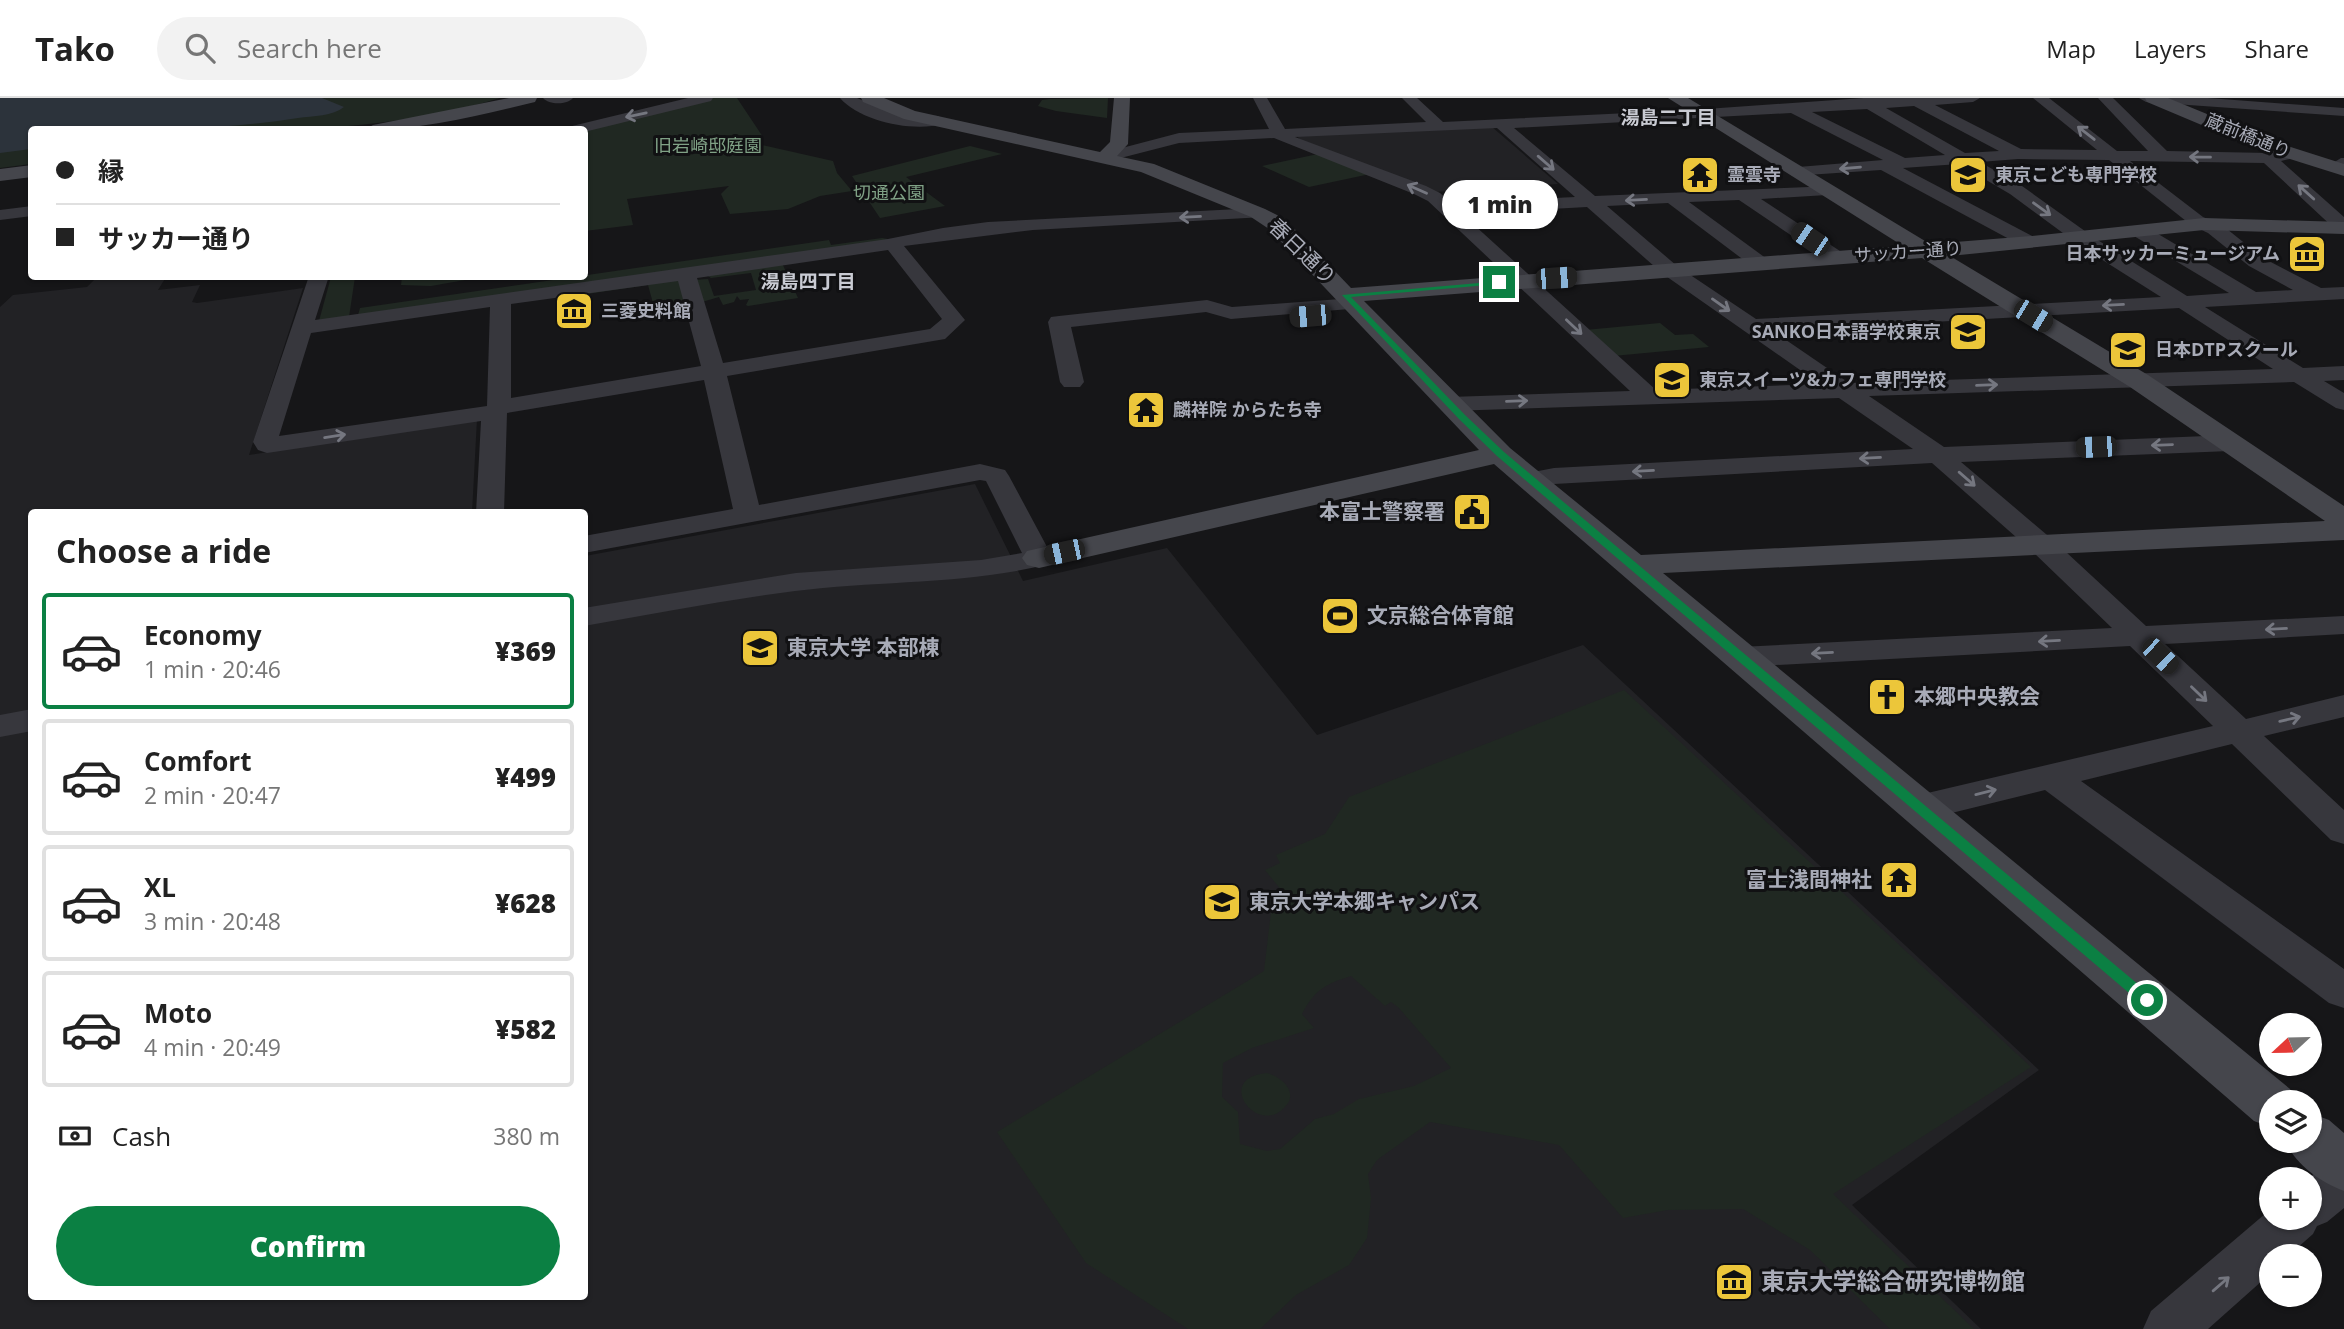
<!DOCTYPE html>
<meta charset="utf-8">
<style>
:root{--surface:#fff;--page:#f2f2f2;--text:#222;--muted:#767676;--line:#e0e0e0;--accent:#0b8043}
body{margin:0;font-family:"Open Sans","Noto Sans JP",sans-serif;background:var(--page);color:var(--text);height:100vh;display:flex;flex-direction:column;font-size:26px;white-space:nowrap}
*{box-sizing:border-box;margin:0}
p{font-size:23px;color:var(--muted)}
.icon{flex:none;width:38px;height:38px;fill:none;stroke:currentColor;stroke-width:2;stroke-linecap:round;stroke-linejoin:round}
.map{position:relative;flex:1;overflow:hidden}
.side{position:absolute;left:28px;top:411px;width:560px;height:791px;display:flex;flex-direction:column;background:var(--surface);border-radius:7px;box-shadow:0 2px 5px #0004}
.side>*{flex:none}
.guide{position:absolute;left:28px;top:28px;width:560px;height:154px;border-radius:7px;box-shadow:0 2px 5px #0004;display:grid;align-content:center;height:154px;padding:0 28px;background:var(--surface)}
.needle{width:46px;rotate:248deg}
.buttons{position:absolute;left:2259px;top:915px;display:grid;gap:14px}
.buttons a{display:grid;place-items:center;width:63px;height:63px;border-radius:50%;background:var(--surface);box-shadow:0 2px 5px #0004;font-size:35px}
.end{position:absolute;width:32px;height:32px;margin:-16px;border:9px solid #0b8043;background:#fff;box-shadow:0 0 0 4px #fff}
.from{border-radius:50%}
.bubble{position:absolute;height:49px;border-radius:24px;background:var(--surface);box-shadow:0 2px 5px #0004;font-size:23px;font-weight:800;line-height:49px;text-align:center}
.car{position:absolute;width:21px;height:42px;margin:-21px -10px;border-radius:9px;box-shadow:0 0 5px 2px #0007;background:linear-gradient(#222 24%,#8ab4d8 0 40%,#222 0 76%,#8ab4d8 0 86%,#222 0)}
.guide b{display:flex;align-items:center;gap:24px;height:66px;font-size:26px}
.guide b+b{border-top:2px solid var(--line)}
.guide i{width:18px;height:18px;background:var(--text)}
ul{padding:0;list-style:none}
li{display:flex;align-items:center;gap:21px;height:116px;margin:0 14px 10px;padding:0 14px;border:4px solid var(--line);border-radius:7px}
li div{flex:1}
li b{display:block;font-size:26px}
li em{font-style:normal;font-weight:800}
li.on{border-color:var(--accent)}
li>.icon{width:63px;height:63px;stroke-width:1.5}
h2{padding:0 28px;font-size:32px;line-height:84px}
.pay{display:flex;align-items:center;gap:18px;height:77px;padding:0 28px;font-size:26px}
.pay p{margin-inline-start:auto}
.cta{display:flex;gap:14px;margin-top:auto;padding:14px 28px}
.cta a{flex:1;height:80px;border-radius:42px;background:var(--accent);color:#fff;font-size:28px;font-weight:800;line-height:80px;text-align:center}
header{display:flex;align-items:center;gap:42px;box-sizing:border-box;height:98px;padding:0 35px;background:var(--surface);border-bottom:2px solid var(--line)}
header strong{font-size:33px}
nav{display:flex;gap:38px;margin-inline-start:auto;font-size:24px}
.search{width:490px;height:63px;background:var(--page);display:flex;align-items:center;gap:18px;box-sizing:border-box;padding:0 24px;border-radius:38px;color:var(--muted);font-size:26px}
.map>svg:first-child{display:block}
.built{fill:#222225}
.green{fill:#202822;fill-rule:evenodd}
.water{fill:#2c333b}
.lines{fill:none;stroke-linecap:round;stroke-linejoin:round}
.street{fill:#37373d;fill-rule:evenodd}
.secondary{fill:#45464c;fill-rule:evenodd}
.oneway{stroke:#757780}
.route{fill:#0b8043}
.labels{text-anchor:middle;stroke-width:6;stroke-linejoin:round;paint-order:stroke}
.far-street-label{font-size:18px;fill:#a8abb7;stroke:#111113}
.far-park-label{font-size:18px;fill:#80a286;stroke:#111113}
.far-poi-label{font-size:18px;font-weight:bold;fill:#a8abb7;stroke:#111113;text-anchor:start}
.far-neighbourhood-label{font-size:19px;font-weight:bold;fill:#c9cbd3;stroke:#111113}
.street-label{font-size:21px;fill:#a8abb7;stroke:#111113}
.poi-label{font-size:21px;font-weight:bold;fill:#a8abb7;stroke:#111113;text-anchor:start}
.near-poi-label{font-size:24px;font-weight:bold;fill:#a8abb7;stroke:#111113;text-anchor:start}
</style>
<header>
<strong>Tako</strong>
<div class="search"><svg class="icon" aria-label="search" viewBox="0 0 24 24"><circle cx="10" cy="10" r="6"/><path d="M15 15l6 6"/></svg>Search here</div>
<nav><a>Map</a><a>Layers</a><a>Share</a></nav>
</header>
<div class="map">
<svg width="2344" height="1231" viewBox="0 0 2344 1231">
<rect width="100%" height="100%" fill="#161618"/>
<g class="built">
<path d="M1492,29L1558,86L1434,94L1303,45L1297,38Z"/>
<path d="M97,179H166L158,192L200,187L192,204L197,205L303,190L249,357L477,321L472,415H32V1199H584L585,458L975,386L1023,483L1167,450L1317,637L1583,547L2039,972L1852,1107L1981,1231H0V209L13,197L87,189Z"/>
</g>
<g class="green">
<path d="M0,0H500C353,45 185,31 32,32L31,66L0,70Z"/>
<path d="M712,0H737L763,39L754,40L757,46L833,63L837,75L852,93L820,98L788,111L730,116L721,96L729,88L627,101L633,127L585,133L584,32Z"/>
<path d="M1108,0L1107,20L1056,13L1038,8L1042,2L1050,1Z"/>
<path d="M970,48L1002,56L906,79L945,108L880,120L852,78Z"/>
<path d="M1318,56L1370,76L1309,89L1262,68Z"/>
<path d="M882,140L893,142L357,221L360,210L829,142L831,147Z"/>
<path d="M782,165L798,200L748,208L746,207L749,201L740,202L737,198L734,204L723,207L719,199L702,204L694,182L708,181L714,198L756,192L751,175L711,180L704,175Z"/>
<path d="M331,179H355L349,219L319,223Z"/>
<path d="M402,179V178L482,179L431,188L401,187Z"/>
<path d="M679,179L689,213L656,216L648,187L580,197L577,194Z"/>
<path d="M1660,225L1675,237L1693,236L1709,249L1613,258L1585,232Z"/>
<path d="M1624,592L2031,969L1833,1096L1974,1231H1890L1810,1152L1743,1111L1668,1112L1623,1120L1559,1047L1430,1024L1377,1062L1368,1076L1371,1100L1367,1140L1349,1167L1296,1197L1260,1231H1188L1086,1165L997,1034L1264,873L1273,797L1282,793L1265,772L1280,765L1276,757L1325,736L1349,699ZM1351,878L1385,908L1391,904L1398,909L1451,970L1414,988L1359,1001L1334,1016L1315,1021L1280,1051L1267,1053L1240,1046L1238,1014L1222,999L1223,965L1252,950L1314,930L1302,916C1315,891 1326,886 1351,878Z"/>
<path d="M1267,975C1282,979 1300,995 1284,1010C1257,1038 1213,980 1267,975Z"/>
</g>
<path class="water" d="M0,0H322L344,9C333,18 313,18 298,20C210,34 121,32 32,32L31,51L0,55Z"/>
<g class="lines">
<g class="street">
<path d="M543,0H573C567,7 549,7 543,0Z"/>
<path d="M688,0H713L711,3L584,34V32H566L568,29Z"/>
<path d="M840,0H857L892,15L938,18L946,23L943,26C913,34 861,24 840,0Z"/>
<path d="M1253,0H1267L1285,31L1426,24L1402,0H1417L1443,24L1692,12L1864,0H1980L1973,4L1935,7L2021,51L2097,52L2033,0H2049L2117,53H2148L2098,0H2113L2167,53L2268,55L2298,53L2300,56L2298,59L2281,63L2344,119V135L2337,133L2264,65L2130,63L2203,119L2222,127L2263,160L2321,190L2344,189V201L2205,209L2303,270L2344,268V282L2324,283L2344,295V312L2336,310L2294,284L1869,298L1944,349L2230,337L2239,340L2243,345L2239,350L2230,353L1961,364L2053,442L2146,528L2344,518V536L2165,546L2246,621L2344,597V619L2264,638L2344,712V746L2331,742L2232,646L2081,683L2344,871V910L2329,905L2045,692L1919,723L1906,719L1901,710L1906,701L1919,697L2213,628L2130,548L1740,569L1729,566L1724,559L1729,552L1740,549L2112,530L2033,454L1932,365L1554,386L1531,390L1522,388L1518,382L1522,376L1554,370L1913,351L1839,300L1449,313L1441,311L1437,306L1441,301L1449,299L1630,293L1428,103L1414,96L1274,40L1179,45L1105,64L1097,59L1099,56L1179,35L1269,31ZM1914,8L1999,53L1965,55L1886,10ZM1867,11L1945,57L1905,60L1812,14ZM1791,15L1883,62L1798,69L1790,74L1792,78L1881,72L2024,149H2038L2040,145L2038,141L1903,70L1959,66L2010,96L2082,149L2161,199L1756,221L1677,168L1607,108L1668,105L1753,169H1767L1770,165L1767,161L1689,104L1739,102L1829,163L1836,165L1846,159L1843,155L1761,101L1827,97L1836,92L1833,88L1595,98L1514,30ZM1497,30L1575,99L1451,105L1440,95L1426,88L1295,39ZM2018,61L2109,62L2191,127L2208,135L2249,168L2293,192L2256,194L2148,130H2134L2132,134L2134,138L2229,195L2187,198L2096,141L2022,88L1980,64ZM1587,109L1663,176L1820,286L1656,292L1462,116ZM2179,210L2273,271L1849,285L1773,233Z"/>
<path d="M2139,0H2208L2344,10V18L2146,4Z"/>
<path d="M2341,60H2344V70L2335,69L2333,65Z"/>
<path d="M32,108V118L0,122V112Z"/>
<path d="M1258,110L1264,111L1267,115L1264,119L1033,132L904,148L965,222L945,241L727,278L759,407L980,366L1005,372L1009,378L1053,460L1049,466C965,487 880,482 795,493C725,502 654,516 584,528V510L796,475L981,462L1022,455L986,383L980,382L584,455V438L733,411L704,282L507,315L504,415H476L481,323L267,355L258,352L253,344L309,178H329L315,222L888,141L943,130L988,124ZM888,152L942,221L930,231L723,265L697,180ZM678,183L701,268L511,300V206ZM490,209L487,308L279,338L311,235Z"/>
<path d="M1354,200L1361,202L1364,206L1361,210L1231,221L1206,214L1071,229L1084,284L1080,289H1064L1060,284L1048,224L1051,219L1059,218L1207,202L1232,209Z"/>
<path d="M32,611V633L0,639V617Z"/>
<path d="M2344,1058V1110L2327,1124L2317,1128L2313,1136L2288,1158H2272V1174L2208,1231H2143L2151,1213L2272,1110V1120H2310V1082H2306L2327,1065Z"/>
</g>
<g class="secondary">
<path d="M509,0H537L535,4C478,18 423,32 364,32L373,27Z"/>
<path d="M861,0H884L915,13L1100,54L1110,44L1114,0H1130L1128,46L1117,58L1154,66L1265,111L1285,121L1351,190L1903,148L1668,0H1688L1930,146L2031,138L2204,120L2344,124V136L2204,132L1950,158L2148,277L2344,408V442L1663,475L2290,991L2297,1004H2272V1030L2254,1023L1494,366L1039,470L1027,467L1022,460L1027,453L1479,352L1269,131L1251,119L1141,74L904,21L863,4ZM1922,160L2130,289L2325,423L1641,457L1510,350L1364,203Z"/>
<path d="M2145,0H2168L2275,44L2344,66V78L2261,52L2147,4Z"/>
<path d="M32,67V79L0,83V71Z"/>
<path d="M2310,1015L2329,1022L2344,1035V1093C2320,1084 2296,1067 2285,1043H2310Z"/>
</g>
</g>
<defs><path id="oneway-shaft" d="M-6 0H5M1.5-3L5.5 0L1.5 3" fill="none" stroke-width="1.6" stroke-linecap="round" stroke-linejoin="round" transform="scale(1.75)"/></defs>
<g class="oneway">
<use href="#oneway-shaft" transform="translate(636 17) rotate(168)"/>
<use href="#oneway-shaft" transform="translate(2086 35) rotate(-142)"/>
<use href="#oneway-shaft" transform="translate(2200 59) rotate(-179)"/>
<use href="#oneway-shaft" transform="translate(1546 65) rotate(41)"/>
<use href="#oneway-shaft" transform="translate(1850 70) rotate(175)"/>
<use href="#oneway-shaft" transform="translate(1417 91) rotate(-156)"/>
<use href="#oneway-shaft" transform="translate(2306 94) rotate(-138)"/>
<use href="#oneway-shaft" transform="translate(1636 102) rotate(177)"/>
<use href="#oneway-shaft" transform="translate(2042 111) rotate(36)"/>
<use href="#oneway-shaft" transform="translate(1190 119) rotate(177)"/>
<use href="#oneway-shaft" transform="translate(1721 207) rotate(35)"/>
<use href="#oneway-shaft" transform="translate(2113 207) rotate(177)"/>
<use href="#oneway-shaft" transform="translate(1574 229) rotate(43)"/>
<use href="#oneway-shaft" transform="translate(1987 287) rotate(-2)"/>
<use href="#oneway-shaft" transform="translate(1517 303) rotate(-2)"/>
<use href="#oneway-shaft" transform="translate(335 338) rotate(-9)"/>
<use href="#oneway-shaft" transform="translate(2162 347) rotate(178)"/>
<use href="#oneway-shaft" transform="translate(1870 360) rotate(177)"/>
<use href="#oneway-shaft" transform="translate(1643 373) rotate(177)"/>
<use href="#oneway-shaft" transform="translate(1967 381) rotate(41)"/>
<use href="#oneway-shaft" transform="translate(2276 531) rotate(177)"/>
<use href="#oneway-shaft" transform="translate(2049 543) rotate(177)"/>
<use href="#oneway-shaft" transform="translate(1822 555) rotate(177)"/>
<use href="#oneway-shaft" transform="translate(2199 596) rotate(44)"/>
<use href="#oneway-shaft" transform="translate(2290 621) rotate(-13)"/>
<use href="#oneway-shaft" transform="translate(1986 694) rotate(-14)"/>
<use href="#oneway-shaft" transform="translate(2221 1186) rotate(-41)"/>
</g>
<path class="route" d="M1502,183L1499,186L1351,199L1465,317L1504,354L2152,898L2154,902L2152,906H2142L1497,358L1459,321L1342,197Z"/>
<defs>
<symbol id="temple-square" viewBox="-11 -11 22 22"><rect x="-9" y="-9" width="18" height="18" rx="4" fill="#ecc63a" stroke="#111113"/><path d="M0-6L5-2H3V0L6.5 2.5H4V6H1.5V3h-3V6H-4V2.5H-6.5L-3 0V-2H-5Z" fill="#111"/></symbol>
<symbol id="university-square" viewBox="-11 -11 22 22"><rect x="-9" y="-9" width="18" height="18" rx="4" fill="#ecc63a" stroke="#111113"/><path d="M0-5L7-2L0 1L-7-2ZM-4 1L0 2.5L4 1V4Q0 6-4 4Z" fill="#111"/></symbol>
<symbol id="museum-square" viewBox="-11 -11 22 22"><rect x="-9" y="-9" width="18" height="18" rx="4" fill="#ecc63a" stroke="#111113"/><path d="M0-6L6-3V-2H-6V-3ZM-5-1h2V3h-2ZM-1-1h2V3h-2ZM3-1h2V3H3ZM-6 4H6V6H-6Z" fill="#111"/></symbol>
<symbol id="civic-square" viewBox="-11 -11 22 22"><rect x="-9" y="-9" width="18" height="18" rx="4" fill="#ecc63a" stroke="#111113"/><path d="M-.6-6.5H3V-4.5H.6V-3L4-1V1h2V6H-6V1h2V-1L-.6-3ZM-1.2 2.5V6h2.4V2.5Z" fill="#111"/></symbol>
<symbol id="stadium-square" viewBox="-11 -11 22 22"><rect x="-9" y="-9" width="18" height="18" rx="4" fill="#ecc63a" stroke="#111113"/><path d="M0-5a6.5 5 0 1 0 0 10a6.5 5 0 1 0 0-10ZM-3.5-1.8h7v3.6h-7Z" fill="#111"/></symbol>
<symbol id="church-square" viewBox="-11 -11 22 22"><rect x="-9" y="-9" width="18" height="18" rx="4" fill="#ecc63a" stroke="#111113"/><path d="M-1.2-6h2.4v3.5h3.3v2.4h-3.3V6h-2.4V-.1h-3.3v-2.4h3.3Z" fill="#111"/></symbol>
</defs>
<g fill-rule="evenodd">
<use href="#temple-square" x="1678" y="55" width="44" height="44"/>
<use href="#university-square" x="1946" y="55" width="44" height="44"/>
<use href="#museum-square" x="2285" y="134" width="44" height="44"/>
<use href="#museum-square" x="552" y="191" width="44" height="44"/>
<use href="#university-square" x="1946" y="212" width="44" height="44"/>
<use href="#university-square" x="2106" y="230" width="44" height="44"/>
<use href="#university-square" x="1650" y="260" width="44" height="44"/>
<use href="#temple-square" x="1124" y="290" width="44" height="44"/>
<use href="#civic-square" x="1450" y="392" width="44" height="44"/>
<use href="#stadium-square" x="1318" y="496" width="44" height="44"/>
<use href="#university-square" x="738" y="528" width="44" height="44"/>
<use href="#church-square" x="1865" y="577" width="44" height="44"/>
<use href="#temple-square" x="1877" y="760" width="44" height="44"/>
<use href="#university-square" x="1200" y="782" width="44" height="44"/>
<use href="#museum-square" x="1712" y="1162" width="44" height="44"/>
</g>
<g class="labels">
<g class="far-street-label">
<text transform="translate(2248 38) rotate(22)" y="6">蔵前橋通り</text>
<text transform="translate(1908 154) rotate(-4)" y="6">サッカー通り</text>
</g>
<g class="far-park-label">
<text x="708" y="54">旧岩崎邸庭園</text>
<text x="889" y="101">切通公園</text>
</g>
<g class="far-poi-label">
<text x="1727" y="83">霊雲寺</text>
<text x="1995" y="83">東京こども専門学校</text>
<text x="2280" y="162" text-anchor="end">日本サッカーミュージアム</text>
<text x="601" y="219">三菱史料館</text>
<text x="1941" y="240" text-anchor="end">SANKO日本語学校東京</text>
<text x="2155" y="258">日本DTPスクール</text>
<text x="1699" y="288">東京スイーツ&amp;カフェ専門学校</text>
<text x="1173" y="318">麟祥院 からたち寺</text>
</g>
<g class="far-neighbourhood-label">
<text x="1668" y="26">湯島二丁目</text>
<text x="808" y="190">湯島四丁目</text>
</g>
<g class="street-label">
<text transform="translate(1302 154) rotate(44)" y="7">春日通り</text>
</g>
<g class="poi-label">
<text x="1445" y="421" text-anchor="end">本富士警察署</text>
<text x="1367" y="525">文京総合体育館</text>
<text x="787" y="557">東京大学 本部棟</text>
<text x="1914" y="606">本郷中央教会</text>
<text x="1872" y="789" text-anchor="end">富士浅間神社</text>
<text x="1249" y="811">東京大学本郷キャンパス</text>
</g>
<g class="near-poi-label">
<text x="1761" y="1192">東京大学総合研究博物館</text>
</g>
</g>
</svg>
<div class="buttons">
<a><svg class="needle" viewBox="-14 -14 28 28"><path d="M0-13l5 13h-10z" fill="#e53935"/><path d="M0 13l5-13h-10z" fill="#767676"/></svg></a>
<a><svg class="icon" aria-label="layers" viewBox="0 0 24 24"><path d="M12 4l9 5-9 5-9-5zM3 14l9 5 9-5"/></svg></a>
<a>+</a>
<a>−</a>
</div>
<i class="end from" style="left:2147px;top:902px"></i>
<i class="end" style="left:1499px;top:184px"></i>
<div class="bubble" style="left:1442px;top:82px;width:116px">1 min</div>
<i class="car" style="left:1810px;top:141px;rotate:304deg"></i>
<i class="car" style="left:1556px;top:180px;rotate:86deg"></i>
<i class="car" style="left:1310px;top:218px;rotate:265deg"></i>
<i class="car" style="left:2033px;top:218px;rotate:121deg"></i>
<i class="car" style="left:2096px;top:349px;rotate:268deg"></i>
<i class="car" style="left:1064px;top:454px;rotate:258deg"></i>
<i class="car" style="left:2160px;top:558px;rotate:134deg"></i>
<div class="guide">
<b><i class="from"></i>縁</b>
<b><i></i>サッカー通り</b>
</div>
<section class="side">
<h2>Choose a ride</h2>
<ul>
<li class="on"><svg class="icon" aria-label="car" viewBox="0 0 24 24"><path d="M5 17H2v-5l4-1 3-4h7l3 4 3 1v5h-3M9 17h6M6 11h13"/><circle cx="7" cy="17" r="2"/><circle cx="17" cy="17" r="2"/></svg><div><b>Economy</b><p>1 min · 20:46</p></div><em>¥369</em></li>
<li><svg class="icon" aria-label="car" viewBox="0 0 24 24"><path d="M5 17H2v-5l4-1 3-4h7l3 4 3 1v5h-3M9 17h6M6 11h13"/><circle cx="7" cy="17" r="2"/><circle cx="17" cy="17" r="2"/></svg><div><b>Comfort</b><p>2 min · 20:47</p></div><em>¥499</em></li>
<li><svg class="icon" aria-label="car" viewBox="0 0 24 24"><path d="M5 17H2v-5l4-1 3-4h7l3 4 3 1v5h-3M9 17h6M6 11h13"/><circle cx="7" cy="17" r="2"/><circle cx="17" cy="17" r="2"/></svg><div><b>XL</b><p>3 min · 20:48</p></div><em>¥628</em></li>
<li><svg class="icon" aria-label="car" viewBox="0 0 24 24"><path d="M5 17H2v-5l4-1 3-4h7l3 4 3 1v5h-3M9 17h6M6 11h13"/><circle cx="7" cy="17" r="2"/><circle cx="17" cy="17" r="2"/></svg><div><b>Moto</b><p>4 min · 20:49</p></div><em>¥582</em></li>
</ul>
<div class="pay"><svg class="icon" aria-label="cash" viewBox="0 0 24 24"><path d="M3 7h18v10H3z"/><circle cx="12" cy="12" r="2"/></svg>Cash<p>380 m</p></div>
<div class="cta"><a>Confirm</a></div>
</section>
</div>
